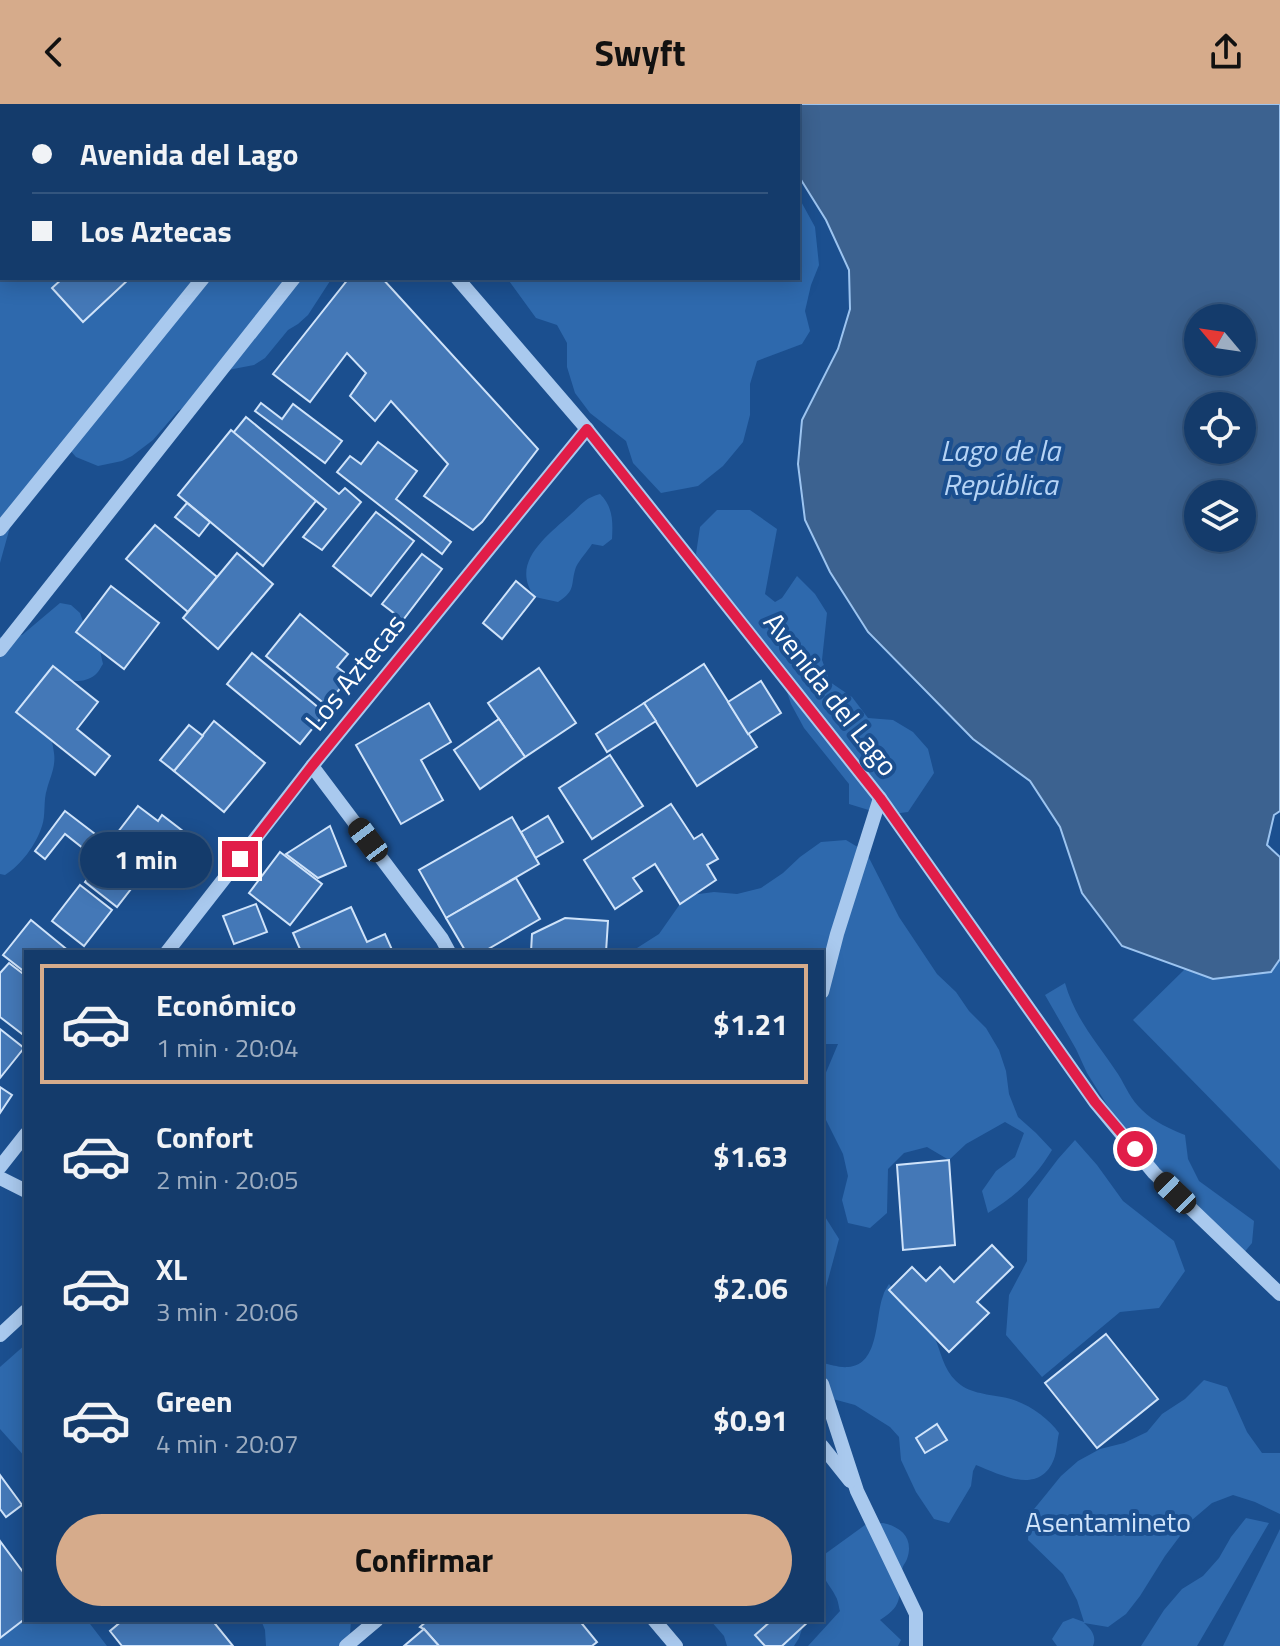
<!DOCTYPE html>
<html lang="es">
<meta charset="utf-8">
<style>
:root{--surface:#143b6b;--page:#214673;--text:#f1f3f6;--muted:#9dadc1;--line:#33557e;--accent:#d6ab8b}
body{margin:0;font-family:"Titillium Web",sans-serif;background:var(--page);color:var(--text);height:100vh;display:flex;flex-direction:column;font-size:30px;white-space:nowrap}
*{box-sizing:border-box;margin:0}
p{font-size:26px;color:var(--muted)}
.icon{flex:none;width:44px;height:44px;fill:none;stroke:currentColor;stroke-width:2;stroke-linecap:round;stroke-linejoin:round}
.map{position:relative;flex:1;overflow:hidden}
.drawer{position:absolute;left:24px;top:846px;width:800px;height:672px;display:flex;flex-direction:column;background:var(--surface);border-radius:0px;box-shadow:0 4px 20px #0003,0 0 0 2px var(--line)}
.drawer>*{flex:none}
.guide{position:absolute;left:0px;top:0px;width:800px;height:176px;box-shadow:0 4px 20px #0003,0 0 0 2px var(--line);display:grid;align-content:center;height:176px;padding:0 32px;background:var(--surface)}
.needle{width:52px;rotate:299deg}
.buttons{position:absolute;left:1184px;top:200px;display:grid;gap:16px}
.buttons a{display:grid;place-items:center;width:72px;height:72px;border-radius:50%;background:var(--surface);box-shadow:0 4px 20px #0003,0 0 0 2px var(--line);font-size:40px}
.end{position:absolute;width:36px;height:36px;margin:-18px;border:10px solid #e11d48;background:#fff;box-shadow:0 0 0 4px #fff}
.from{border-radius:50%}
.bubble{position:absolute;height:56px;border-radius:28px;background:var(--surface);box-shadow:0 4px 20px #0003,0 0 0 2px var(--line);font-size:26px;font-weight:700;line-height:56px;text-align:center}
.car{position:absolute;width:24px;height:48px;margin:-24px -12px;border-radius:10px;box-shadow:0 0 6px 2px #0007;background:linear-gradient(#222 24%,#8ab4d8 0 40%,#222 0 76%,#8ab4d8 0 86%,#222 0)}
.guide b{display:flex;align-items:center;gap:28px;height:76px;font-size:30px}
.guide b+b{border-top:2px solid var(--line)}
.guide i{width:20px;height:20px;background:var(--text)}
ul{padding:14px 0 0;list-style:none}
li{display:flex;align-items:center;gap:24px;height:120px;margin:0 16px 12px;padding:0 16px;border:4px solid transparent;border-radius:0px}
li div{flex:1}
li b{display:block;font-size:30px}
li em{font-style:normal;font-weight:700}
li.current{border-color:var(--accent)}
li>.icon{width:72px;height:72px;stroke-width:1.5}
.action{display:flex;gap:16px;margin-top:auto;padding:16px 32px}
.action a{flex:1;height:92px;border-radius:48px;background:var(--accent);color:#111;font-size:32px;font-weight:700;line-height:92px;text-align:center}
header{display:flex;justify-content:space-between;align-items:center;height:104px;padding:0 32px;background:var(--accent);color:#111;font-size:36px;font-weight:700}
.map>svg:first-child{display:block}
.green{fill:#2e69ad}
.water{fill:#3c6290;stroke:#9cc4f0;stroke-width:2;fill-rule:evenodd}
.building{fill:#4478b7;stroke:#cfe3fa;stroke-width:2}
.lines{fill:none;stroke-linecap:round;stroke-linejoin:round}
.minor{stroke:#a9c9ee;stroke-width:14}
.route{stroke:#e11d48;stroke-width:10}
.labels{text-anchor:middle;stroke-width:8;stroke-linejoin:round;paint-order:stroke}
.street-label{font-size:28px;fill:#fff;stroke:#1b4f8f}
.park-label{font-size:28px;fill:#cfe3fa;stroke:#1b4f8f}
.water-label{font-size:30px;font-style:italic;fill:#b5d3f5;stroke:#1b4f8f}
</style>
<header><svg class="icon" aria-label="back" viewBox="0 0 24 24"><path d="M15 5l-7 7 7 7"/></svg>Swyft<svg class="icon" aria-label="share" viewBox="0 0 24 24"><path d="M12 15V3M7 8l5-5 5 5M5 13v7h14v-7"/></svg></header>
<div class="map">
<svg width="1280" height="1542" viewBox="0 0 1280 1542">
<rect width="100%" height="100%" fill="#1b4f8f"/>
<g class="green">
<path d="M0,0H307L309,2H2V174H332L308,211L298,220L288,226L265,254L254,261L228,266L188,301L178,307L153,336L132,352L122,357L98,362L76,353L68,344L10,423L0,459Z"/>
<path d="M538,0H739V2H536Z"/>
<path d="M798,92L815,123L819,161L811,181L805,207L810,227L802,240L757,257L750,280V311L743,338L723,362L698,382L661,389L633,359L626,337L590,309L575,289L567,263V239L557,221L536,214L507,174H798Z"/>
<path d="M600,390C613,403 613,417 612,435L603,442L592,440C587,448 580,455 576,463C570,480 577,486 558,498L535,493C509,459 547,432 570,411C583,400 583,395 600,390Z"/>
<path d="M717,406H750L777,425L765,490L775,498L782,494L797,472L815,490L827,509L822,556L830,578L852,593L868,614L893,616L913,628L928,645L934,669L908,708L885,711L849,700V680L804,624L791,600L775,552L720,494L696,450L700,423Z"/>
<path d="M60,499L71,501L80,509L84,520L98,538L103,560C100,564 99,568 95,571C71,589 51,558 32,592C41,610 52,629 54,649C56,663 50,673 47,685C43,697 46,711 42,722C36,741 21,761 5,771L0,770V533L22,531Z"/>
<path d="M846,736L866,748L899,813L937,870L956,888L969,907L986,924L999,946L1006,967L1009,990L1018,1013L1036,1029L1052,1046C1035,1074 1015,1093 988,1109L982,1087L996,1067L1015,1053L1024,1029L1005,1018L966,1040L949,1056L927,1043L904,1049L888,1065L887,1109L870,1124L848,1119L842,1096L848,1072L843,1050L822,1008V978L838,940H822V848H636L637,844L659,830L680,800L691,791L714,788L737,790L761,784L783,769L800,753L821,738Z"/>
<path d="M1280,772V1066L1133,916Z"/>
<path d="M1065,879C1076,917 1097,938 1118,970C1126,983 1131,996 1142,1006C1154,1018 1170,1025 1185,1031L1188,1055L1199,1077L1254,1117L1252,1139L1237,1157L1189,1103L1112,1009L1087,969L1076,945L1045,891Z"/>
<path d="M1075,1036L1097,1061L1123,1097L1174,1137L1185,1167L1159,1204L1120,1208L1042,1273L1006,1231L1009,1191L1027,1157L1028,1095L1058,1055Z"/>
<path d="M822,1108L839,1135L822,1198Z"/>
<path d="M889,1180C902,1197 924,1214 934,1232C941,1247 943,1265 956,1277C968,1289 986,1290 1002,1293C1023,1296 1047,1312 1059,1329C1057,1337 1057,1347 1054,1355C1040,1391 1003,1372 976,1361L973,1367L971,1382L949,1419L934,1415L916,1388L901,1356L899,1333L890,1323L855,1301L822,1292V1259C829,1260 840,1264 848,1263C880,1261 875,1212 883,1192C884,1187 887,1184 889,1180Z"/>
<path d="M26,1240V1354L0,1325V1263Z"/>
<path d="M1204,1276L1227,1283L1247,1328L1262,1349H1280V1410L1255,1398L1233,1391L1212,1399L1192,1416L1165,1452L1140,1492L1126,1510L1108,1523L1084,1519C1091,1525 1097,1532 1093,1542H1057L1052,1535L1063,1518L1073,1514L1084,1518L1077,1496L1063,1470L1028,1436L1030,1410L1061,1372L1078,1357L1100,1345L1124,1339L1147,1328L1162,1310L1185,1295Z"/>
<path d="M1246,1414L1269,1419L1197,1542H1141L1164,1506L1182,1485L1203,1472L1219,1454L1231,1433Z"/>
<path d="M883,1419C902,1423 914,1435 907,1455C904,1462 903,1460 902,1467C897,1491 906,1500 880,1516L901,1536L898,1542H808L840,1507C839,1504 838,1496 836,1493C828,1476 816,1472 825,1450L865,1421Z"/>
<path d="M1280,1425V1542H1223Z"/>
<path d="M26,1511V1516H87L107,1542H0V1532Z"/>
<path d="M261,1516H351L350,1532L356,1542H266L265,1526Z"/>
<path d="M710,1516H799L803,1522L799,1534L794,1542H727L724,1532Z"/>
</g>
<path class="water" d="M753,0H1280V707L1274,711L1267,741L1280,753V855L1271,868L1213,875L1122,842L1082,789L1060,723L1030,677L973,635L868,528L830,468L805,416L798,360L802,316L838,245L850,205L849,166L826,116L798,71V2H754ZM1198,214H1242V258H1198ZM1198,302H1242V346H1198ZM1198,390H1242V434H1198Z"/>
<g class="building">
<path d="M63,174H130L83,218L52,184Z"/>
<path d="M349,174H382L538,345L482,418L473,426L424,392L448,360L391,297L375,317L350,292L366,269L347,249L310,298L273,270Z"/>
<path d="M261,299L282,315L293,300L342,337L325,359L255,307Z"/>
<path d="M246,313L339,390L345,384L361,398L322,446L303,433L326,405L233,329Z"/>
<path d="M231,326L316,397L263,462L178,391Z"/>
<path d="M378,338L417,367L396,395L451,438L442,450L337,368L350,352L361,360Z"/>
<path d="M187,399L210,418L199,432L175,413Z"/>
<path d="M376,408L414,437L371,492L333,462Z"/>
<path d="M155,421L217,473L188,508L126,455Z"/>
<path d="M237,449L273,480L218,545L183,514Z"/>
<path d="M422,450L442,465L403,516L382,500Z"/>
<path d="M516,477L535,493L502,535L483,519Z"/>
<path d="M111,482L159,519L124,565L76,528Z"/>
<path d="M300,510L348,550L337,563L350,573L326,601L266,552Z"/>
<path d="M252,549L325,609L300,640L227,580Z"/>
<path d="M704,560L757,643L697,682L644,599Z"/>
<path d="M53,562L98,598L77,625L110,652L95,671L16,608Z"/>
<path d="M539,564L576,619L525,653L488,599Z"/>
<path d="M761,577L781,609L748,630L728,598Z"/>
<path d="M429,599L451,638L421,656L443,696L401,720L356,641Z"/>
<path d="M644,599L656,617L607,648L596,630Z"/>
<path d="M499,615L525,653L480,685L454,646Z"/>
<path d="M214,617L265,659L224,708L174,667Z"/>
<path d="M189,621L203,632L174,667L160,656Z"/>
<path d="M610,651L643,702L592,735L559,684Z"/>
<path d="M671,700L694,735L702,730L718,755L707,761L716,776L680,800L655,760L633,774L642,787L615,805L584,756Z"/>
<path d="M138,702L158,717L162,711L188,731L155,772L111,737Z"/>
<path d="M65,707L95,730L84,745L65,730L45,755L35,747Z"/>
<path d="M548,712L563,738L535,754L521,728Z"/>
<path d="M512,713L539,760L446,814L419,766Z"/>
<path d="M330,722L346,762L318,774L286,750Z"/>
<path d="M113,742L145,767L117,803L85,778Z"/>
<path d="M280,748L322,780L290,821L249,789Z"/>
<path d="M516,774L540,815L483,848H466L446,814Z"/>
<path d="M80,781L112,806L84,842L52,817Z"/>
<path d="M256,800L267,828L234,840L223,812Z"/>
<path d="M351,803L367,838L385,830L393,848H294L300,845L293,829Z"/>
<path d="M565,814L608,817L606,848H531L532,830Z"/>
<path d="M31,816L70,848H26V869L3,851Z"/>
<path d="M9,859L26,872V933L0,913V869Z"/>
<path d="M0,925L24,944L0,974Z"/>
<path d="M0,983L12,991L0,1009Z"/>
<path d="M949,1056L955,1141L903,1146L897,1061Z"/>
<path d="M992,1141L1013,1163L977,1198L989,1209L949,1248L889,1186L912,1163L926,1177L940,1163L954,1178Z"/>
<path d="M1106,1230L1158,1295L1097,1344L1045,1279Z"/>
<path d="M937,1320L947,1336L925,1349L916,1334Z"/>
<path d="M0,1371L22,1401L6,1413L0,1405Z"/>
<path d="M0,1437L26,1472V1514L0,1534Z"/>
<path d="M123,1516H212L233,1542H122L110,1527Z"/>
<path d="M428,1516H579L597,1538L592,1542H439L424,1525L420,1523Z"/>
<path d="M772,1516H808L809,1517L782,1542H765L755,1531Z"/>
<path d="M424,1525L439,1542H404Z"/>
</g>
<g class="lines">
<g class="minor">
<path d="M307,0L309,2"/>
<path d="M457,174L587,325L880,694L1095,998L1154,1069L1280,1190"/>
<path d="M0,425L203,174"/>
<path d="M0,546L294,174"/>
<path d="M312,662L442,835L449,848"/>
<path d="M167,848L312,662L587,325"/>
<path d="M822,888L837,830L880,694"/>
<path d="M0,1063L26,1030"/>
<path d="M0,1074L26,1087"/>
<path d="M0,1231L26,1207"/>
<path d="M822,1280L857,1387L916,1510V1542"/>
<path d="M822,1342L850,1377"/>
<path d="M654,1516L676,1542"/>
<path d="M346,1542L377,1516"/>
</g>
</g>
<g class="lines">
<path class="route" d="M240,755L312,662L587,325L880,694L1095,998L1135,1045"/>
</g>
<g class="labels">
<g class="street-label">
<text transform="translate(355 568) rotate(-51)" y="10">Los Aztecas</text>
<text transform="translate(831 590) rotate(52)" y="10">Avenida del Lago</text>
</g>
<g class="park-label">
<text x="1108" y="1428">Asentamineto</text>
</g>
<g class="water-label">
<text x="1000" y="357">Lago de la<tspan x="1000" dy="34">República</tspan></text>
</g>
</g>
</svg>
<div class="buttons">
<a><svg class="needle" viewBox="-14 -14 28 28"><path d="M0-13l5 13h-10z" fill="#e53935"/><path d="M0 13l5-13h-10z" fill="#9dadc1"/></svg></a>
<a><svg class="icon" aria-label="locate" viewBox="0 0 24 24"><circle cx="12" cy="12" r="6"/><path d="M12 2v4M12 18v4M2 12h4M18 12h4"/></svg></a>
<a><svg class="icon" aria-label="layers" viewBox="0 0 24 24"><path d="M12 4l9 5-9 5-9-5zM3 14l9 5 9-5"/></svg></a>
</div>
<i class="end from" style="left:1135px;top:1045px"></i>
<i class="end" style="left:240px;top:755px"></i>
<div class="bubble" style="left:80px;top:728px;width:132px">1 min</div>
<i class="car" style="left:368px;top:736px;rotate:323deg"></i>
<i class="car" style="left:1175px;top:1089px;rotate:314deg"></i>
<div class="guide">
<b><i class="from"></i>Avenida del Lago</b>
<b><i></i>Los Aztecas</b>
</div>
<section class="drawer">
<ul>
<li class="current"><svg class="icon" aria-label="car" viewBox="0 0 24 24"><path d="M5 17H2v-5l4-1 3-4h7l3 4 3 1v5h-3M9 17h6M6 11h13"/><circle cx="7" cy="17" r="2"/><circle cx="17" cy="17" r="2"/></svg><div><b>Económico</b><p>1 min · 20:04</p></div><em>$1.21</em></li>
<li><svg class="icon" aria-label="car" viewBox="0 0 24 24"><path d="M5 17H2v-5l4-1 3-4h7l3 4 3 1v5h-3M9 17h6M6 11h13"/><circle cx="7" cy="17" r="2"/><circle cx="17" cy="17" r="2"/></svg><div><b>Confort</b><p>2 min · 20:05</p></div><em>$1.63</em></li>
<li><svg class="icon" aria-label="car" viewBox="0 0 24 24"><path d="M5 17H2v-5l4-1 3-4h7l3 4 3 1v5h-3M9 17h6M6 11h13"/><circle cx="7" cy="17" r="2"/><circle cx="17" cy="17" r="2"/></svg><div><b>XL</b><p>3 min · 20:06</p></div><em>$2.06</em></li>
<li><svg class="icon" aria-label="car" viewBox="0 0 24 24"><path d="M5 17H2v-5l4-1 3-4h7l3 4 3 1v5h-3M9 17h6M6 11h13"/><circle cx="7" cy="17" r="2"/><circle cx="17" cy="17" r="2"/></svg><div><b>Green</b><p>4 min · 20:07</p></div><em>$0.91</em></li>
</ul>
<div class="action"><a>Confirmar</a></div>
</section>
</div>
